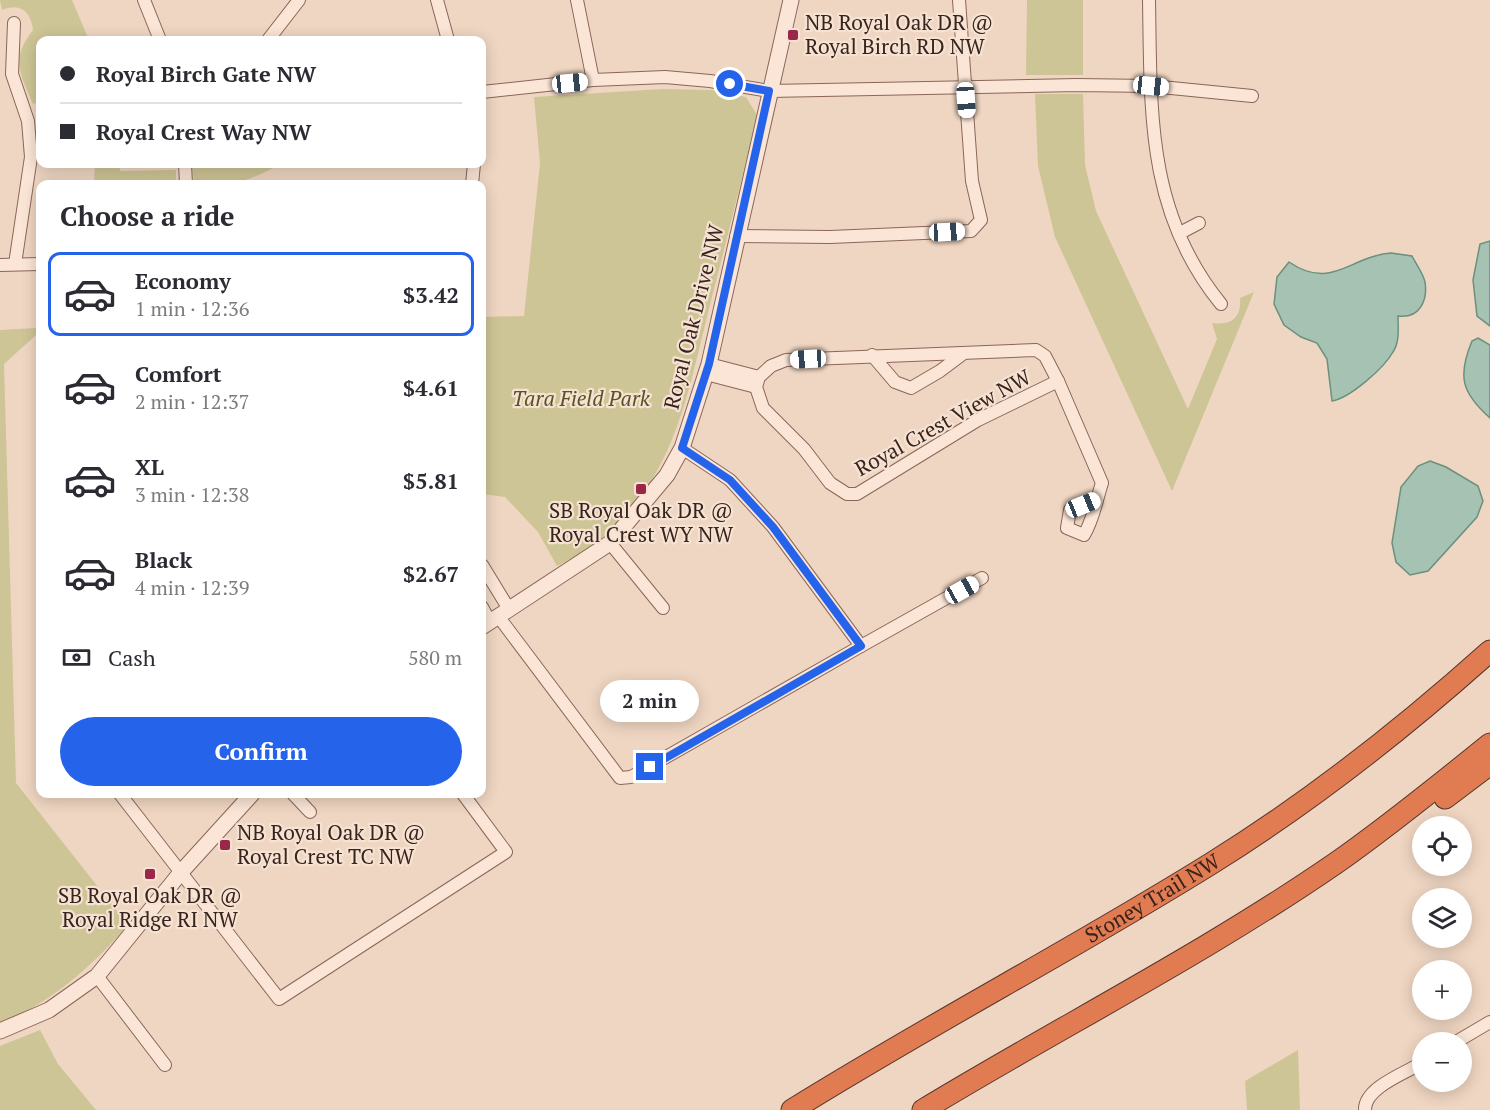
<!DOCTYPE html>
<meta charset="utf-8">
<style>
:root{--surface:#fff;--page:#f7f7f7;--text:#2b2b33;--muted:#7c7c81;--line:#e1e1e2;--accent:#2563eb}
body{margin:0;font-family:"PT Serif",serif;background:var(--page);color:var(--text);height:100vh;display:flex;flex-direction:column;font-size:22px;white-space:nowrap}
*{box-sizing:border-box;margin:0}
p{font-size:20px;color:var(--muted)}
.icon{flex:none;width:33px;height:33px;fill:none;stroke:currentColor;stroke-width:2;stroke-linecap:round;stroke-linejoin:round}
.map{position:relative;flex:1;overflow:hidden}
.details{position:absolute;left:36px;top:180px;width:450px;height:618px;display:flex;flex-direction:column;background:var(--surface);border-radius:12px;box-shadow:0 3px 15px #0003}
.details>*{flex:none}
.top-card{position:absolute;left:36px;top:36px;width:450px;height:132px;border-radius:12px;box-shadow:0 3px 15px #0003;display:grid;align-content:center;height:132px;padding:0 24px;background:var(--surface)}
.fabs{position:absolute;left:1412px;top:816px;display:grid;gap:12px}
.fabs a{display:grid;place-items:center;width:60px;height:60px;border-radius:50%;background:var(--surface);box-shadow:0 3px 15px #0003;font-size:30px}
.end{position:absolute;width:27px;height:27px;margin:-14px;border:8px solid #2563eb;background:#fff;box-shadow:0 0 0 3px #fff}
.from{border-radius:50%}
.bubble{position:absolute;height:42px;border-radius:21px;background:var(--surface);box-shadow:0 3px 15px #0003;font-size:20px;font-weight:600;line-height:42px;text-align:center}
.car{position:absolute;width:18px;height:36px;margin:-18px -9px;border-radius:8px;box-shadow:0 0 4px 2px #0007;background:linear-gradient(#fff 24%,#345 0 40%,#fff 0 76%,#345 0 86%,#fff 0)}
.top-card b{display:flex;align-items:center;gap:21px;height:57px;font-size:22px}
.top-card b+b{border-top:2px solid var(--line)}
.top-card i{width:15px;height:15px;background:var(--text)}
ul{padding:0;list-style:none}
li{display:flex;align-items:center;gap:18px;height:84px;margin:0 12px 9px;padding:0 12px;border:3px solid transparent;border-radius:12px}
li div{flex:1}
li b{display:block;font-size:22px}
li em{font-style:normal;font-weight:600}
li.on{border-color:var(--accent)}
li>.icon{width:54px;height:54px;stroke-width:1.5}
h2{padding:0 24px;font-size:27px;line-height:72px}
.pay{display:flex;align-items:center;gap:15px;height:66px;padding:0 24px;font-size:22px}
.pay p{margin-inline-start:auto}
.button{display:flex;gap:12px;margin-top:auto;padding:12px 24px}
.button a{flex:1;height:69px;border-radius:36px;background:var(--accent);color:#fff;font-size:24px;font-weight:600;line-height:69px;text-align:center}
.map>svg:first-child{display:block}
.green{fill:#cec596}
.water{fill:#a5c2b2;stroke:#6b907d;stroke-width:1.5}
.lines{fill:none;stroke-linecap:round;stroke-linejoin:round}
.minor-casing{stroke:#8a6659;stroke-width:14}
.tertiary-casing{stroke:#8a6659;stroke-width:17}
.motorway-casing{stroke:#57362d;stroke-width:23}
.minor{stroke:#fae5d6;stroke-width:12}
.tertiary{stroke:#fae5d6;stroke-width:15}
.motorway{stroke:#e17b51;stroke-width:21}
.route{stroke:#2563eb;stroke-width:8}
.poi-dot{fill:#9a2747;stroke:#f6e2d2;stroke-width:2}
.labels{text-anchor:middle;stroke-width:4.5;stroke-linejoin:round;paint-order:stroke}
.poi-label{font-size:21px;fill:#39231d;stroke:#f6e2d2;text-anchor:start}
.street-label{font-size:21px;fill:#39231d;stroke:#f6e2d2}
.park-label{font-size:21px;font-style:italic;fill:#565523;stroke:#f6e2d2}
</style>
<div class="map">
<svg width="1490" height="1110" viewBox="0 0 1490 1110">
<rect width="100%" height="100%" fill="#efd6c2"/>
<g class="green">
<path d="M0,0H72L89,40H40V101L33,104C20,73 10,59 33,30C31,12 21,2 2,10Z"/>
<path d="M1027,0H1083V75H1026Z"/>
<path d="M662,89L712,90L746,97L757,115C742,179 726,242 710,305C687,395 675,481 596,543C584,552 570,559 557,566L538,532L505,497L482,494V317L524,316L540,163L534,97Z"/>
<path d="M1035,94H1083L1085,165L1096,211L1188,409L1217,339L1212,323C1230,326 1242,318 1240,298L1254,292L1172,491L1055,237L1038,166Z"/>
<path d="M95,164H119L120,171L176,170V184H94Z"/>
<path d="M192,164H281C245,183 235,185 194,184Z"/>
<path d="M36,328V335L4,364L16,783L128,925C91,967 53,1002 0,1023V330Z"/>
<path d="M40,1030L58,1064L96,1110H0V1046Z"/>
<path d="M1298,1050L1300,1110H1247L1245,1081Z"/>
</g>
<g class="water">
<path d="M1490,241V326L1477,316L1473,280L1480,244Z"/>
<path d="M1391,253L1412,256C1416,264 1423,273 1425,282C1428,301 1419,319 1398,316C1398,327 1400,342 1393,352C1384,368 1350,398 1332,401L1327,359L1317,343L1301,337L1284,325L1274,304L1277,277L1289,262C1332,291 1348,257 1391,253Z"/>
<path d="M1478,338L1490,345V418C1462,393 1457,377 1472,341Z"/>
<path d="M1430,461L1446,467L1478,486L1483,501L1477,517L1428,571L1410,575L1396,562L1392,543L1401,487L1418,466Z"/>
</g>
<g class="lines">
<defs>
<g id="minor">
<path d="M144,0L160,40"/>
<path d="M437,0L448,40"/>
<path d="M577,0L593,80"/>
<path d="M1149,0C1151,111 1146,212 1221,304"/>
<path d="M14,23L12,74L28,121L31,157L15,264"/>
<path d="M268,40L299,0"/>
<path d="M482,92L593,80L665,77L710,81L769,91L1077,85L1151,86L1252,96"/>
<path d="M185,164L186,184"/>
<path d="M472,184L474,164"/>
<path d="M1180,233L1199,223"/>
<path d="M736,236L830,237L971,231L981,220L972,181L959,0"/>
<path d="M0,265L40,264"/>
<path d="M1036,350L1045,356L1058,381L978,420L857,494H847L830,483L804,449L763,408L756,387L759,377L771,366L786,360Z"/>
<path d="M872,355L895,382L911,388L940,371L964,353"/>
<path d="M709,364L759,377"/>
<path d="M706,374L756,387"/>
<path d="M1058,381L1102,483C1096,501 1094,518 1084,535L1067,528L1070,510L1096,499"/>
<path d="M610,543L663,608"/>
<path d="M482,565L509,609"/>
<path d="M482,607L490,622"/>
<path d="M498,616L620,778L631,777L861,646L773,527L730,480L682,448"/>
<path d="M861,646L982,578"/>
<path d="M120,794L279,999L506,852L463,794"/>
<path d="M293,794L310,812"/>
<path d="M97,976L165,1065"/>
<path d="M1456,1042L1490,1022"/>
<path d="M1365,1110C1364,1088 1405,1073 1422,1063"/>
</g>
<g id="tertiary">
<path d="M482,627L610,543L667,475L682,448L709,364L791,0"/>
<path d="M0,1031L49,1010L97,976L182,871L252,794"/>
</g>
<g id="motorway">
<path d="M1445,798L1490,764"/>
<path id="s1" d="M792,1110C930,1024 1074,949 1212,863C1310,802 1403,729 1490,651"/>
<path d="M923,1110C1060,1027 1204,954 1336,863C1389,826 1439,785 1490,744"/>
</g>
</defs>
<use href="#minor" class="minor-casing"/>
<use href="#tertiary" class="tertiary-casing"/>
<use href="#motorway" class="motorway-casing"/>
<use href="#minor" class="minor"/>
<use href="#tertiary" class="tertiary"/>
<use href="#motorway" class="motorway"/>
</g>
<g class="lines">
<path class="route" d="M650,767L861,646L773,527L730,480L682,448L709,364L769,91L730,84"/>
</g>
<g class="poi-dot">
<rect x="787" y="29" width="12" height="12" rx="3"/>
<rect x="635" y="483" width="12" height="12" rx="3"/>
<rect x="219" y="839" width="12" height="12" rx="3"/>
<rect x="144" y="868" width="12" height="12" rx="3"/>
</g>
<g class="labels">
<g class="poi-label">
<text x="805" y="30">NB Royal Oak DR @<tspan x="805" dy="24">Royal Birch RD NW</tspan></text>
<text x="641" y="518" text-anchor="middle">SB Royal Oak DR @<tspan x="641" dy="24">Royal Crest WY NW</tspan></text>
<text x="237" y="840">NB Royal Oak DR @<tspan x="237" dy="24">Royal Crest TC NW</tspan></text>
<text x="150" y="903" text-anchor="middle">SB Royal Oak DR @<tspan x="150" dy="24">Royal Ridge RI NW</tspan></text>
</g>
<g class="street-label">
<text transform="translate(694 317) rotate(-76)" y="7">Royal Oak Drive NW</text>
<text transform="translate(943 423) rotate(-29)" y="7">Royal Crest View NW</text>
<text dy="7" stroke="none"><textPath href="#s1" startOffset="418">Stoney Trail NW</textPath></text>
</g>
<g class="park-label">
<text x="581" y="406">Tara Field Park</text>
</g>
</g>
</svg>
<div class="fabs">
<a><svg class="icon" aria-label="locate" viewBox="0 0 24 24"><circle cx="12" cy="12" r="6"/><path d="M12 2v4M12 18v4M2 12h4M18 12h4"/></svg></a>
<a><svg class="icon" aria-label="layers" viewBox="0 0 24 24"><path d="M12 4l9 5-9 5-9-5zM3 14l9 5 9-5"/></svg></a>
<a>+</a>
<a>−</a>
</div>
<i class="end from" style="left:730px;top:84px"></i>
<i class="end" style="left:650px;top:767px"></i>
<div class="bubble" style="left:600px;top:680px;width:99px">2 min</div>
<i class="car" style="left:570px;top:83px;rotate:84deg"></i>
<i class="car" style="left:1151px;top:86px;rotate:96deg"></i>
<i class="car" style="left:966px;top:100px;rotate:176deg"></i>
<i class="car" style="left:947px;top:232px;rotate:87deg"></i>
<i class="car" style="left:808px;top:359px;rotate:267deg"></i>
<i class="car" style="left:1083px;top:505px;rotate:68deg"></i>
<i class="car" style="left:962px;top:590px;rotate:61deg"></i>
<div class="top-card">
<b><i class="from"></i>Royal Birch Gate NW</b>
<b><i></i>Royal Crest Way NW</b>
</div>
<section class="details">
<h2>Choose a ride</h2>
<ul>
<li class="on"><svg class="icon" aria-label="car" viewBox="0 0 24 24"><path d="M5 17H2v-5l4-1 3-4h7l3 4 3 1v5h-3M9 17h6M6 11h13"/><circle cx="7" cy="17" r="2"/><circle cx="17" cy="17" r="2"/></svg><div><b>Economy</b><p>1 min · 12:36</p></div><em>$3.42</em></li>
<li><svg class="icon" aria-label="car" viewBox="0 0 24 24"><path d="M5 17H2v-5l4-1 3-4h7l3 4 3 1v5h-3M9 17h6M6 11h13"/><circle cx="7" cy="17" r="2"/><circle cx="17" cy="17" r="2"/></svg><div><b>Comfort</b><p>2 min · 12:37</p></div><em>$4.61</em></li>
<li><svg class="icon" aria-label="car" viewBox="0 0 24 24"><path d="M5 17H2v-5l4-1 3-4h7l3 4 3 1v5h-3M9 17h6M6 11h13"/><circle cx="7" cy="17" r="2"/><circle cx="17" cy="17" r="2"/></svg><div><b>XL</b><p>3 min · 12:38</p></div><em>$5.81</em></li>
<li><svg class="icon" aria-label="car" viewBox="0 0 24 24"><path d="M5 17H2v-5l4-1 3-4h7l3 4 3 1v5h-3M9 17h6M6 11h13"/><circle cx="7" cy="17" r="2"/><circle cx="17" cy="17" r="2"/></svg><div><b>Black</b><p>4 min · 12:39</p></div><em>$2.67</em></li>
</ul>
<div class="pay"><svg class="icon" aria-label="cash" viewBox="0 0 24 24"><path d="M3 7h18v10H3z"/><circle cx="12" cy="12" r="2"/></svg>Cash<p>580 m</p></div>
<div class="button"><a>Confirm</a></div>
</section>
</div>
